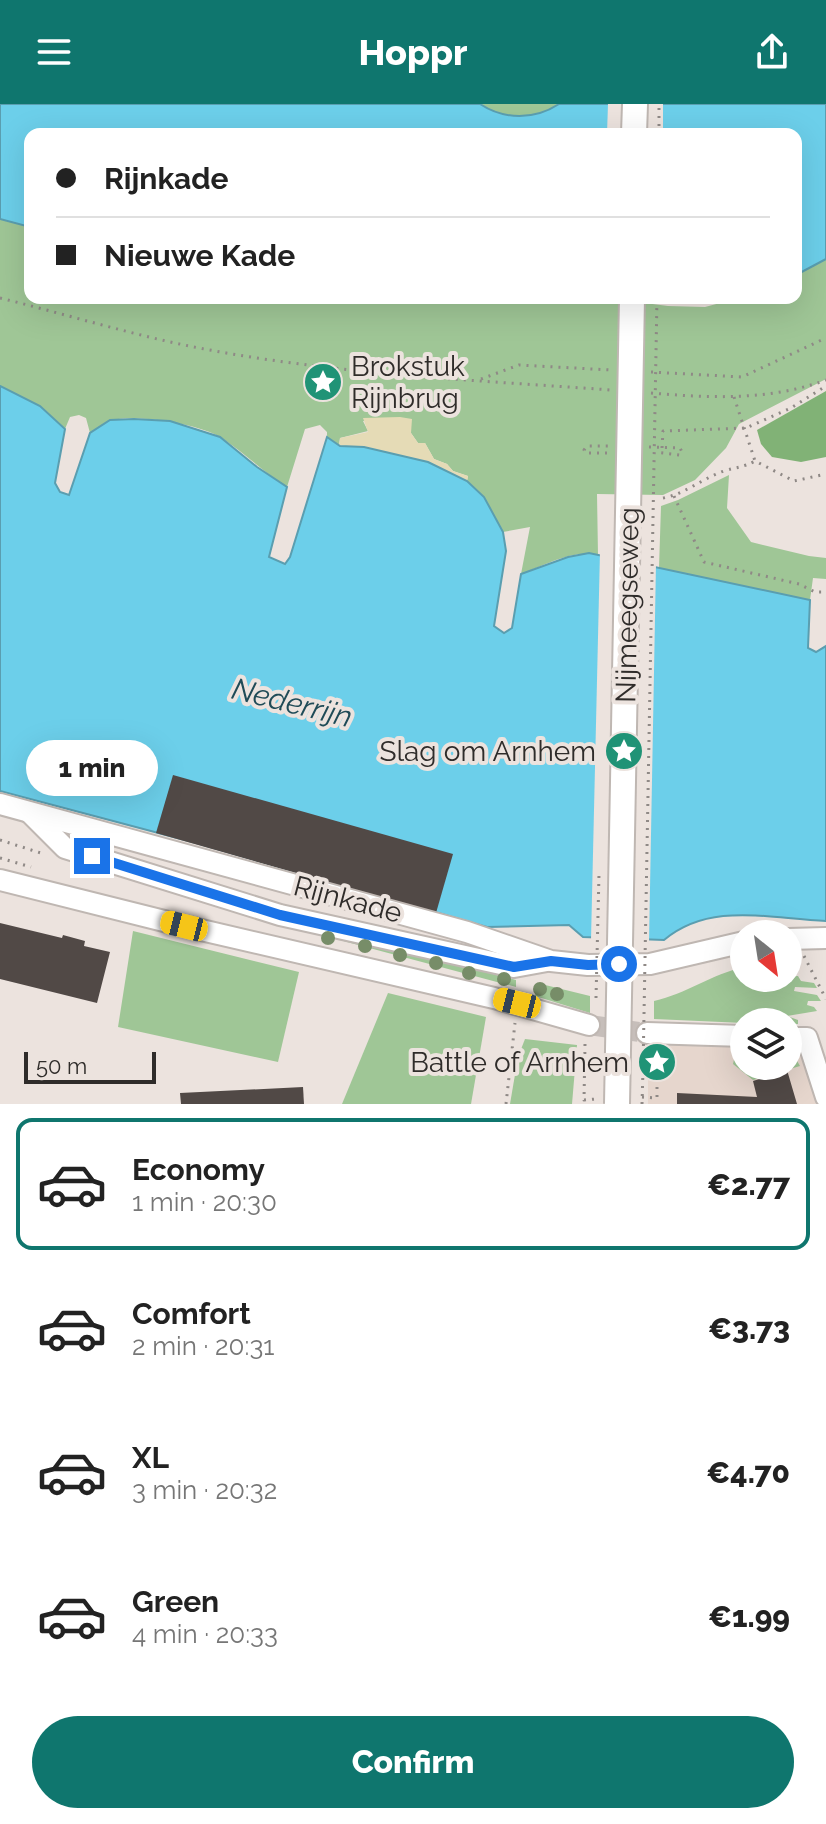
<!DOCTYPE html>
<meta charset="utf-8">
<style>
:root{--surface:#fff;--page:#f6f6f6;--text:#222;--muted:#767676;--line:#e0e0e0;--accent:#0f766e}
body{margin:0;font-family:Raleway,sans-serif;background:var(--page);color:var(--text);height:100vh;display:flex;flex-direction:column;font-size:30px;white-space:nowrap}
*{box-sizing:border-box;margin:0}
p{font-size:26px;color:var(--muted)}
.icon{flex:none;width:44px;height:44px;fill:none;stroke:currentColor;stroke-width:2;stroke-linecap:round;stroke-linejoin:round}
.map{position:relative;height:1000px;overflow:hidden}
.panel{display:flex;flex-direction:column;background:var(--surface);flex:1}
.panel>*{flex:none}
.banner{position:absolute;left:24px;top:24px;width:778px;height:176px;border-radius:16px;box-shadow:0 8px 32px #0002;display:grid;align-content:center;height:176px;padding:0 32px;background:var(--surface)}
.needle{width:52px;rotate:150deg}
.fabs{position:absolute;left:730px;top:816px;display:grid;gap:16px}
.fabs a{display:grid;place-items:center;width:72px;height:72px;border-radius:50%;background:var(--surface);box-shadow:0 8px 32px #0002;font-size:40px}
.scale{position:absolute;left:24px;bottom:20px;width:132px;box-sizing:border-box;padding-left:8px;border:4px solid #2f2c2a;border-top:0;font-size:22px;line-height:28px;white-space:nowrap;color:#2f2c2a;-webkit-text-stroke:6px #ece3de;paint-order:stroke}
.end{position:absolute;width:36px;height:36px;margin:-18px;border:10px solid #1a73e8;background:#fff;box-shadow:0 0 0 4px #fff}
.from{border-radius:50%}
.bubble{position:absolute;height:56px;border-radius:28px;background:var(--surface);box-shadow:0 8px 32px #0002;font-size:26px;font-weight:800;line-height:56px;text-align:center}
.car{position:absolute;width:24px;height:48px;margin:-24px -12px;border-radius:10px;box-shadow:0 0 6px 2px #0007;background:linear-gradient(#f5c518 24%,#345 0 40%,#f5c518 0 76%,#345 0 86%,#f5c518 0)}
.banner b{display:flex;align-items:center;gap:28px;height:76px;font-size:30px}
.banner b+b{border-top:2px solid var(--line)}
.banner i{width:20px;height:20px;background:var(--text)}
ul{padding:14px 0 0;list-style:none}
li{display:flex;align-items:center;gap:24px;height:132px;margin:0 16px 12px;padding:0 16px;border:4px solid transparent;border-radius:16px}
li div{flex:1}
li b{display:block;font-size:30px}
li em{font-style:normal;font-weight:800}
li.current{border-color:var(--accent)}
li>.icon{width:72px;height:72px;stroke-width:1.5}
.button{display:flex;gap:16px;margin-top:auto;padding:16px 32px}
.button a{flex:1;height:92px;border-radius:48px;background:var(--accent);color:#fff;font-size:32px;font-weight:800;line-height:92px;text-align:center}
header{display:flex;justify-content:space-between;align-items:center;height:104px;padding:0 32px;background:var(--accent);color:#fff;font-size:36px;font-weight:800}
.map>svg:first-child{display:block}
.built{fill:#e6d6cd}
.green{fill:#9fc696}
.forest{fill:#81b276}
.sand{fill:#e5dbb6}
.water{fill:#6ccfea;stroke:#5a9eb0;stroke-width:2}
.pier{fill:#ece3de}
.building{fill:#514946}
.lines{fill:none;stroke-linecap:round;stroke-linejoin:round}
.minor-tunnel{stroke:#c6beba;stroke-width:20;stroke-dasharray:20 10;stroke-linecap:butt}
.minor-casing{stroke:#bfb7b2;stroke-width:24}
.major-casing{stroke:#bfb7b2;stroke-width:28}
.path{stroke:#8f8986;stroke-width:3;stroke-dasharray:2 6;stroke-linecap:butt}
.minor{stroke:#fff;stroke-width:20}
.major{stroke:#fff;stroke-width:24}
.major-bridge-casing{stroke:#bfb7b2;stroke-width:28;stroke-linecap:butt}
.path-bridge{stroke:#8f8986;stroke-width:3;stroke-dasharray:2 6;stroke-linecap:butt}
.major-bridge{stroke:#fff;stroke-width:24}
.tree{fill:#778d68}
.route{stroke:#1a73e8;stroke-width:10}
.labels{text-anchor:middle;stroke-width:8;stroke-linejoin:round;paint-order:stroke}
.poi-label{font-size:28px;fill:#2f2c2a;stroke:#ece3de;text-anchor:end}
.street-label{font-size:28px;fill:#2f2c2a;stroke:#ece3de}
.water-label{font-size:30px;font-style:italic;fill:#1f4b57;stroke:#ece3de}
</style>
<header><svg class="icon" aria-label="menu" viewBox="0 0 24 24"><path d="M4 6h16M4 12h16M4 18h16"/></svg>Hoppr<svg class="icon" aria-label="share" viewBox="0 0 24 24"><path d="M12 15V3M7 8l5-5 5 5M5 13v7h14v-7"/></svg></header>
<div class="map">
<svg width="826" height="1000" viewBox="0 0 826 1000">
<rect width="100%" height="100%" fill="#ece3de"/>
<path class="built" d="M648,936L744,941V962H788V942L798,944L804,949L821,1000H648Z"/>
<g class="green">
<path d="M480,0H559C535,16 504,16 480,0Z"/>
<path d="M0,115L30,123V194H606L668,202L705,203L739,194H796V171L826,155V275L739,320L726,344L695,376L663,391L597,390L598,451C573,445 545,461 521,470L530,423L503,428L484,393L467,377L468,372L453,367L447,360L434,355L425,339H418L411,329V315L363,317L368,327L340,334L339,341L327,333V328L320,321L305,325L287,383C264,368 244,349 222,334C200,320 137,310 112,316C105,318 97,325 90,329L86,314L79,311L70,313L65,325L40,302L0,282Z"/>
<path d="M729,371L727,404L751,438L809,452L826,454V475L813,474L810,496L659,464L661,402L678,396Z"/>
<path d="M133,827L299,868L278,958L118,923Z"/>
<path d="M317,830L348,831L516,876V883Z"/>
<path d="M744,863V874L798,872L801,877L814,879L817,884L795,883L794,887L817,891L821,897H808L807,901L814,903L817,907L787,912L798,916V920H788V918L744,919L654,915V897C686,890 712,870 744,863Z"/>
<path d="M537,879L590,892V909L535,892Z"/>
<path d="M388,889L486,913L471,1000H342Z"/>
<path d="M525,935L577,941L572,1000H510L518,953Z"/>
<path d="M744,947V962H788V949L793,950L800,962L753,976L733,960L735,951Z"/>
</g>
<path class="forest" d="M826,287V353L801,358L772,353L761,340L757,326Z"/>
<path class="sand" d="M400,313L412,315L411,329L418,339H425L434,355L447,360L453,367L468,372L467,377L339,342L340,334L368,328L363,314Z"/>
<g class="water">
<path d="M0,0H480C504,16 535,16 559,0H826V155L796,171V30H30V123L0,115Z"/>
<path d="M0,282L40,302L65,325L55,379L60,388L69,391L90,329L110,316L134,315L170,317L220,333L257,363L287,383L269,453L285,460L290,453L327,333L340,342L364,343L428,358L467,377L484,393L503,428L506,447L494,522L504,529L512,524L521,470L568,453L589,449L810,496L808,544L816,548L826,542V817C769,815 711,797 664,836L583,833L569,821L487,823L196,739L0,687Z"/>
</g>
<g class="pier">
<path d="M608,0H663V30H607Z"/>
<path d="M600,447L656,459L649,839L591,836Z"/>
</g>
<g class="building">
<path d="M173,671L453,750L436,809L156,729Z"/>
<path d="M0,819L62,834L63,831L85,837L84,842L110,848L97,899L0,875Z"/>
<path d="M787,966L797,1000H677V989L757,993L753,977Z"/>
<path d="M303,983L304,1000H181L180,989Z"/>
</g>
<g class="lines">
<path class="minor-tunnel" d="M589,921L647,929"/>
<defs>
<g id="minor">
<path d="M0,700L467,828L551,857L588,861L650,860L744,838"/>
<path d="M30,709L65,744L280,811L514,863L547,857"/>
<path d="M0,776L184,822L494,894L589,921"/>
<path d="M788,835L826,834"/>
<path d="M647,929L744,932"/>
<path d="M788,934H807L826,993"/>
</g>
<path id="major" d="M634,30L635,0"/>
</defs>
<use href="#minor" class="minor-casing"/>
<use href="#major" class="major-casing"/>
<g class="path">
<path d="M659,30V0"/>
<path d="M0,194C65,210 129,230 194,243C331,270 473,276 611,286"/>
<path d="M651,268L742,273L826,234"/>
<path d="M481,275L519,261L611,266"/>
<path d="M651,289C710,294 769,297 826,276"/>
<path d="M734,293L755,357L794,377L826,370"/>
<path d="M649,343L680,344L682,348L680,351L656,348"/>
<path d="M662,344L663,327L746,324L791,304L826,282"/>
<path d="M607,349H587L584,346L587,342H609"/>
<path d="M674,392L704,458L799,480L815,488H826"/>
<path d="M663,394C685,390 703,374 724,367C736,363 742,364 755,357"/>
<path d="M0,736L44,750"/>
<path d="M0,754L31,763"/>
<path d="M804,852L826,895"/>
<path d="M585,940L584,996L596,995"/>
<path d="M642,993L657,994V973"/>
<path d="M506,1000L515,919"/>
<path d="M642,1000L643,966L653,965V954"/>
</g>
<use href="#minor" class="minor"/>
<use href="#major" class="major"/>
<defs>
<path id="major-bridge" d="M617,1000L632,194"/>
</defs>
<use href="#major-bridge" class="major-bridge-casing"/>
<g class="path-bridge">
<path d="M596,894L599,770"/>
<path d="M643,966L657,194"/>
</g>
<use href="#major-bridge" class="major-bridge"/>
</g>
<g class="tree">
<circle cx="328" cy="834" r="7"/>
<circle cx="365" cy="842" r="7"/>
<circle cx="400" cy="851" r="7"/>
<circle cx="436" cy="859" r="7"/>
<circle cx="469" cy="869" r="7"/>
<circle cx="504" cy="875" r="7"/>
<circle cx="540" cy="885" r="7"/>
<circle cx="557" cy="890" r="7"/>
</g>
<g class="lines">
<path class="route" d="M92,752L280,811L514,863L551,857L588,861L619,860"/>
</g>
<defs>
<symbol id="sight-disc" viewBox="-11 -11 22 22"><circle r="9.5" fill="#209376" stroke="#ece3de"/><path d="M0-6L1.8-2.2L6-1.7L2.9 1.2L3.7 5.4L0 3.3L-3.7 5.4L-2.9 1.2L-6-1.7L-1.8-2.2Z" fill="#fff"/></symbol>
</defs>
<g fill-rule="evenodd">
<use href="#sight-disc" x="301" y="256" width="44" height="44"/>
<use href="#sight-disc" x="602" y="625" width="44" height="44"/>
<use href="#sight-disc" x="635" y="936" width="44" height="44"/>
</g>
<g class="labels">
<g class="poi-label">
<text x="351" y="272" text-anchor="start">Brokstuk<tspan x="351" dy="32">Rijnbrug</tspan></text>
<text x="596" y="657">Slag om Arnhem</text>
<text x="629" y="968">Battle of Arnhem</text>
</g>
<g class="street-label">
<text transform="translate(627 501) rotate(-89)" y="10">Nijmeegseweg</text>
<text transform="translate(348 795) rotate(15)" y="10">Rijnkade</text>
</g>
<g class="water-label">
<text transform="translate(292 599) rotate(14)" y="10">Nederrijn</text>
</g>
</g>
</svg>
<div class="fabs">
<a><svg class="needle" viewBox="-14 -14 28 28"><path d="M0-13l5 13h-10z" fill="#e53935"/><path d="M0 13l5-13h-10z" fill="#767676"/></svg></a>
<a><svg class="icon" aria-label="layers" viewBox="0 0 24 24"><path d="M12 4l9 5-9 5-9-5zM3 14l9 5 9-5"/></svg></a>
</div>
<div class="scale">50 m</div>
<i class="end from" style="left:619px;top:860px"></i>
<i class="end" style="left:92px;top:752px"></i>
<div class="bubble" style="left:26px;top:636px;width:132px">1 min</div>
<i class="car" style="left:184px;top:822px;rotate:284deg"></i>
<i class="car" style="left:517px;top:899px;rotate:284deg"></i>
<div class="banner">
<b><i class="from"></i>Rijnkade</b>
<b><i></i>Nieuwe Kade</b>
</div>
</div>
<section class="panel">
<ul>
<li class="current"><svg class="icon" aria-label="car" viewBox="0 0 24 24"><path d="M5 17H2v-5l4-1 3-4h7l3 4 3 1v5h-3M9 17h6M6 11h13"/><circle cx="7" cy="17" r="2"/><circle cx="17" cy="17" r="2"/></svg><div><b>Economy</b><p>1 min · 20:30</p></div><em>€2.77</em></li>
<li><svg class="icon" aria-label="car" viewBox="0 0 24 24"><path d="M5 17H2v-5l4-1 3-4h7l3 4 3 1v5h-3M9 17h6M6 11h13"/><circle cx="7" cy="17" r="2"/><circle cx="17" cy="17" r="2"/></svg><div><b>Comfort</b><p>2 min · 20:31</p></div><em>€3.73</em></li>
<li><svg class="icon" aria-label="car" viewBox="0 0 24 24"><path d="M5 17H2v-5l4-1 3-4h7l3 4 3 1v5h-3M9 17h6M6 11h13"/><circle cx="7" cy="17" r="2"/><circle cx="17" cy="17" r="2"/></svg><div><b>XL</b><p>3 min · 20:32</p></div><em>€4.70</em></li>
<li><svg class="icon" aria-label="car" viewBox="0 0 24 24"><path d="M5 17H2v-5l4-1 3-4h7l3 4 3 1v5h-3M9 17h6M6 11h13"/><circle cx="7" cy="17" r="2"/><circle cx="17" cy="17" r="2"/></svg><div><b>Green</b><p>4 min · 20:33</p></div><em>€1.99</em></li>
</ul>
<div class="button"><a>Confirm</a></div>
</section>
